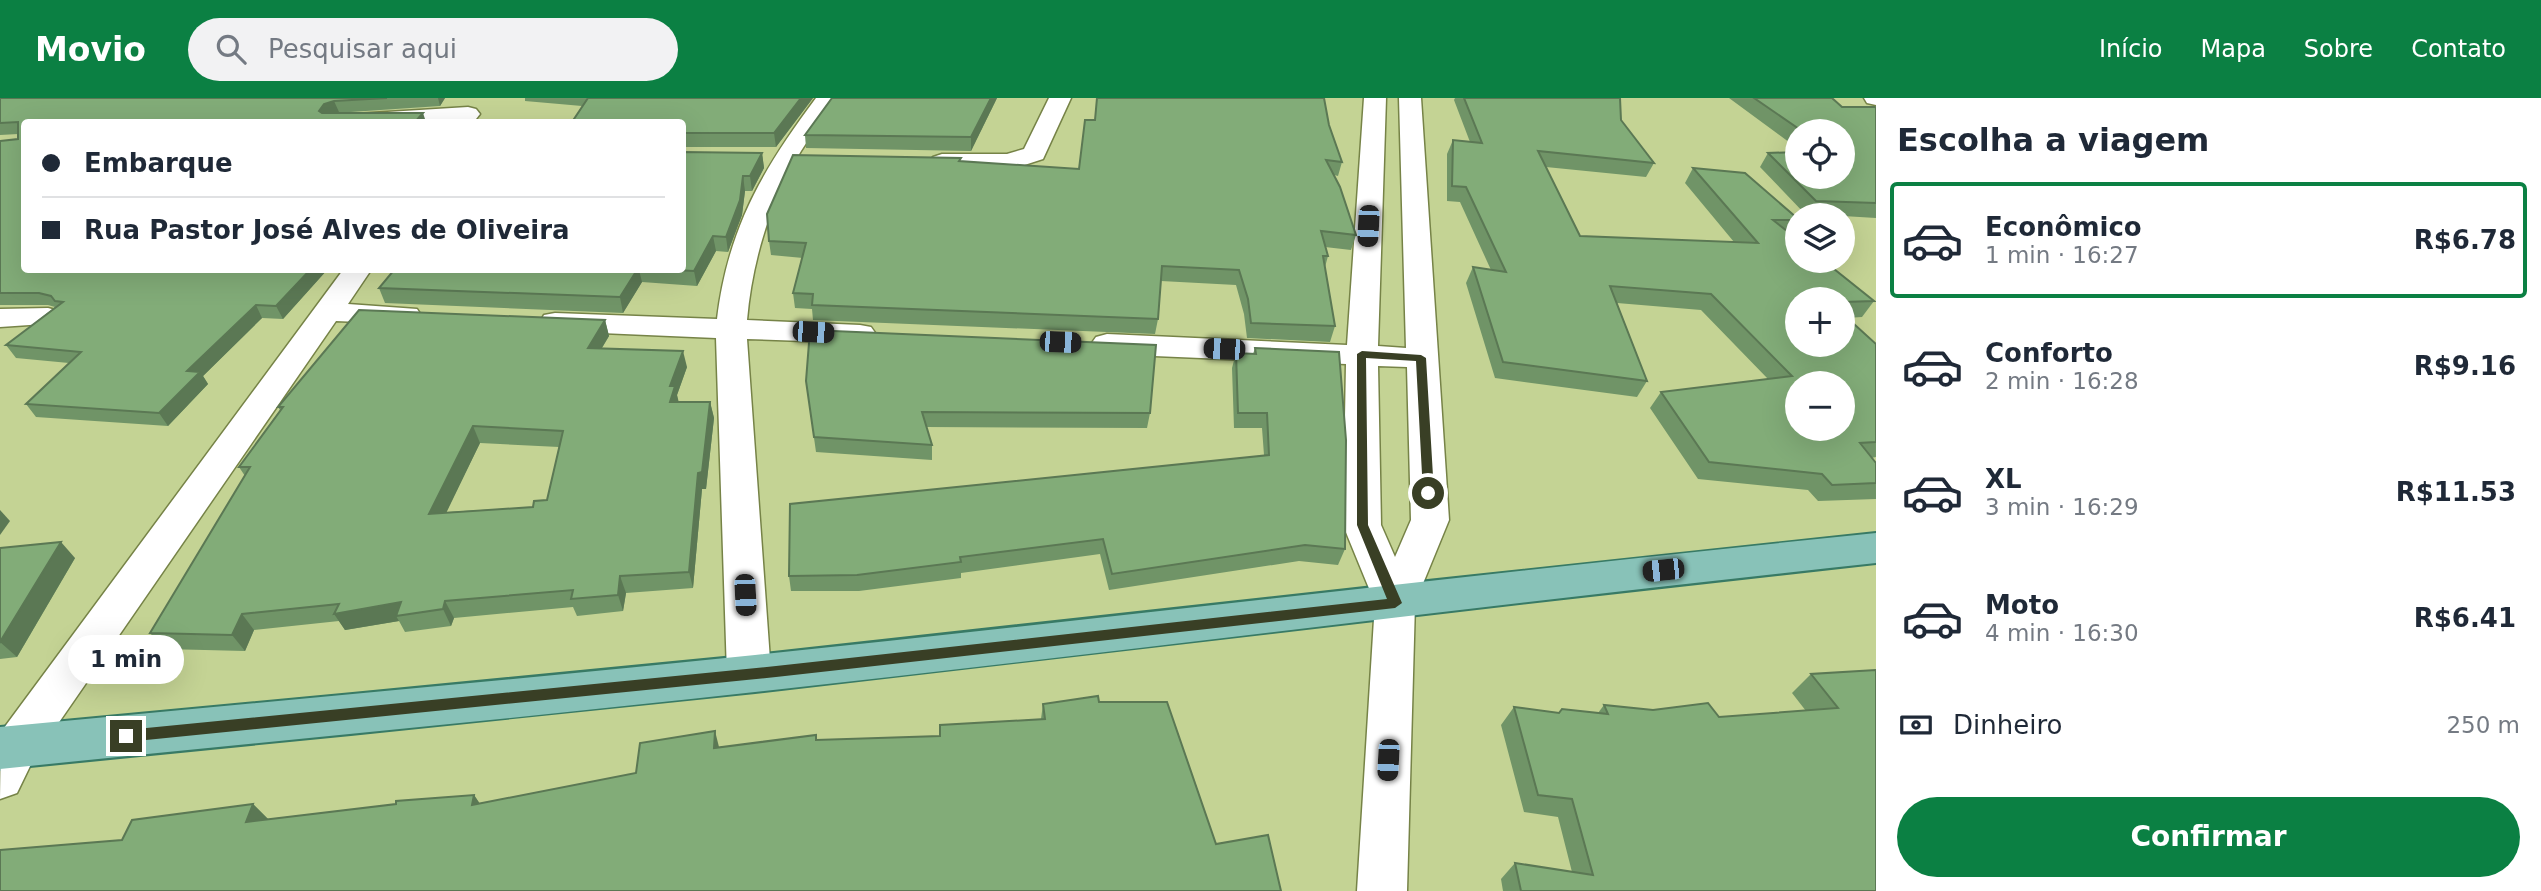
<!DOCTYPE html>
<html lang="pt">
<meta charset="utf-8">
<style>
:root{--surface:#fff;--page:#f2f2f3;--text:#1f2937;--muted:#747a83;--line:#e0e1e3;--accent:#0b8043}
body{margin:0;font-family:"DejaVu Sans",sans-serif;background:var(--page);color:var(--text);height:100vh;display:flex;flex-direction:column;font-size:26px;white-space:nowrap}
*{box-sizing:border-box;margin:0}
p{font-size:23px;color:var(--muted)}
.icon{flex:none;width:38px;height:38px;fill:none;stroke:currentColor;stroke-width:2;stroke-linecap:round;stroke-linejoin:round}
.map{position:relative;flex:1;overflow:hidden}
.panel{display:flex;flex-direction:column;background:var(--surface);width:665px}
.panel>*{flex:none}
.hud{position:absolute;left:21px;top:21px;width:665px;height:154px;border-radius:7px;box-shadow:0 7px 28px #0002;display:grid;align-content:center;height:154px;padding:0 21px;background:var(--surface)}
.controls{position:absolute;left:1785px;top:21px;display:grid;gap:14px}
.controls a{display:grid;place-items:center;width:70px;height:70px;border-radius:50%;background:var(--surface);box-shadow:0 7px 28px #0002;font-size:35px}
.end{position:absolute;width:32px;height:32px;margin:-16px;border:9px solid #393f25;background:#fff;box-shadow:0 0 0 4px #fff}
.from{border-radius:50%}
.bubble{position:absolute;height:49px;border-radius:24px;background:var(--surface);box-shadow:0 7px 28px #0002;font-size:23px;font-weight:800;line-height:49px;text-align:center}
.car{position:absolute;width:21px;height:42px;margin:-21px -10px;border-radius:9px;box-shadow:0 0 5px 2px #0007;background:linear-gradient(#222 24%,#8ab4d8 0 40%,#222 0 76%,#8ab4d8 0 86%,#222 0)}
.hud b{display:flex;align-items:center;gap:24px;height:66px;font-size:26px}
.hud b+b{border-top:2px solid var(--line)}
.hud i{width:18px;height:18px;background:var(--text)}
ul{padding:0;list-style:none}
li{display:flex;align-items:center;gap:21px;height:116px;margin:0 14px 10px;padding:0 7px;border:4px solid transparent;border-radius:7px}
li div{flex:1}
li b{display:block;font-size:26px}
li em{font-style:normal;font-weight:800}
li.selected{border-color:var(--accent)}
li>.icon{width:63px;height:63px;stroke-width:1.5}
h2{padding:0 21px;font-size:32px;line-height:84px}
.pay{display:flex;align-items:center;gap:18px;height:77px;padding:0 21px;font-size:26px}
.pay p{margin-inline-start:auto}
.primary-button{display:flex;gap:14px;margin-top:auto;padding:14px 21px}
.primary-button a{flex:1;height:80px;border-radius:42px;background:var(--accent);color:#fff;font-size:28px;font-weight:800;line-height:80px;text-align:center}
header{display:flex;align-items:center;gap:42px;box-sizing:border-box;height:98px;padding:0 35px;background:var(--accent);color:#fff}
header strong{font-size:33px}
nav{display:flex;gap:38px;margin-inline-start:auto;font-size:24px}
.search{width:490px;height:63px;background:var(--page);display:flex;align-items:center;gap:18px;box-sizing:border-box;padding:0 24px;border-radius:38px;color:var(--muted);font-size:26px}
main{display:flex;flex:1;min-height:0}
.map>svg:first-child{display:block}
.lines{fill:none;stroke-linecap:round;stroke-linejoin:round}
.minor-casing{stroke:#768347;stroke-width:3}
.primary-casing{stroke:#387a65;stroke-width:4}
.minor{fill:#fff;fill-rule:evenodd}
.primary{fill:#88c2b8;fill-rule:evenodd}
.wall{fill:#709467;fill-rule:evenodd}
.shaded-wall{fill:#5b7854}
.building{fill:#82ac78;stroke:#5b7854;stroke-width:2;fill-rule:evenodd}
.route{fill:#393f25}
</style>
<header>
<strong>Movio</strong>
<div class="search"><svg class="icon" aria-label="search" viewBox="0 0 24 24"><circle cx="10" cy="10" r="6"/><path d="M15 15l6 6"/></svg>Pesquisar aqui</div>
<nav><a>Início</a><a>Mapa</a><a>Sobre</a><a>Contato</a></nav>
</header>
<main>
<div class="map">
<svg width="1876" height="793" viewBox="0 0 1876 793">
<rect width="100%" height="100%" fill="#c4d394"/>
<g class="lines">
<defs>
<g id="minor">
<path d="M816,0H839C827,18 813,34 801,53C770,103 752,164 747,222L860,227L871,229L876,236L871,243L860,245L747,241L771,576L764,589L749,594L734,589L727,576L716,240L555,233L544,231L540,224L544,217L555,215L717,221C728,130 763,71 816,0Z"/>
<path d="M1049,0H1071L1043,61L1009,72H942L933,69L929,64L933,59L942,56H1007L1024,51Z"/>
<path d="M1364,0H1386L1378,248L1406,250L1399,0H1421L1449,422L1415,505L1407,793H1357L1375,505L1343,427L1346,266L1107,256L1096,253L1091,246L1096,239L1107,236L1347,247ZM1378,268L1407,269L1411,422L1395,459L1381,427Z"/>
<path d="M1864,0H1876V7L1867,5Z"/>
<path d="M468,9L476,11L480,16L476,21L444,24H327L331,19L339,17Z"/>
<path d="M343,172H371L348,206L417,211L421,217L417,223L406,226L336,223L33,662L17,695L0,701L1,634Z"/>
<path d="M48,210L59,213L63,219L59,225L0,229V211Z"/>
</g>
<path id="primary" d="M1876,435V465C1502,505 1129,553 755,594C503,622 252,645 0,671V629C252,605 503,583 755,557C1129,518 1502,473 1876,435Z"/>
</defs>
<use href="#minor" class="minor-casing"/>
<use href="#primary" class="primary-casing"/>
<use href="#minor" class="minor"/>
<use href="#primary" class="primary"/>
</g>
<g class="wall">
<path d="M0,0H445L440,8L336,15L24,172H327L283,221L262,220L203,278L208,286L168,328L36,319L26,306L69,265L16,260L6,247L55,209L48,207H0V43L18,41V36L0,37Z"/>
<path d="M525,0H813L776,49H682V24L582,8L525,3Z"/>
<path d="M832,0H997L971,53L806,50L805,37Z"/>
<path d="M1455,0H1620L1621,22L1654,65L1646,79L1546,69L1580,138L1734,144L1685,85L1693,70L1797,120V125L1790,136L1874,203L1862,219L1846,220L1876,246V359L1871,360L1876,365V401L1818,403L1808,392L1698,381L1650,310L1661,294L1768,281L1701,212L1617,205L1647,283L1637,299L1495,280L1466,185L1473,169L1491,172L1460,104L1447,103V56L1453,42L1470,44L1454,2ZM1797,201H1843V247Z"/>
<path d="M1729,0H1832L1842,9L1876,10V120L1843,118V117H1806L1760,69L1768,55L1843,79V33H1797V50Z"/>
<path d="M1329,27L1342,64L1338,78L1334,77L1356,137L1351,152L1325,149L1328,158L1325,169L1335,228L1330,244L1247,240L1244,216L1236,187L1161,183L1158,221L1155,236L813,222L812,211L795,210L793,195L803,160L771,157L769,143L961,63L1079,71Z"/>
<path d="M682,54L762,55L764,70L752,93H745L742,117L728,154L716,153L697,188L642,184L623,215L385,205L379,190L394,172H682Z"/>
<path d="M605,222L609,238L602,250L687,269L677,297L678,304H710L714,320L706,391H702L693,490L626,495L623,513L577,518L573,509L454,520L451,528L405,534L399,523L345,532L339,523L254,532L245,553L164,551L150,535L245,378L239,369L280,312L278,309ZM480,345L559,349L547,402L533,409L446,414Z"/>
<path d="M1255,250L1345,451L1338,467L1299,463L1109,492L1100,456L961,475V480L859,493H791L789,478L1264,357L1262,330H1234L1232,270L1236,255L1253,256Z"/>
<path d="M806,283L1150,315L1147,330L926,329L932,347V362L816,354Z"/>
<path d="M0,450L75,460L17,559L0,561Z"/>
<path d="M1876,572V793H1503L1501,781L1515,765L1572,774L1558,719L1524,714L1501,627L1514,609L1559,615H1598L1604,607L1719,619L1806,613L1792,595L1811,576Z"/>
<path d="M1099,604L1216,746L1281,793L122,742L253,706L268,721L474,697L480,706L636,675L719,649L816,642L940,638V627L1041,621L1043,606Z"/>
</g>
<g class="shaded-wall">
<path d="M438,0H445L440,8Z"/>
<path d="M801,0H813L776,49L774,35Z"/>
<path d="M991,0H997L971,53V39Z"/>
<path d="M334,3L339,14L329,17L324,24L319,13L324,6Z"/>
<path d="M423,15L426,24H415Z"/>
<path d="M762,55L764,70L752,93L750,78Z"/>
<path d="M743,78L745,93L742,117L728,154L726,139Z"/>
<path d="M713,138L716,153L697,188L694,173Z"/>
<path d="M310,172H327L283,221L276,208Z"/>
<path d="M637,172H639L642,184L623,215L620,199Z"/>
<path d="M256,207L262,220L203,278L208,286L168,328L159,315L187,273Z"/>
<path d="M605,222L609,238L592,266L588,250Z"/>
<path d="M683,253L687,269L677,297L679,305L670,304V288Z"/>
<path d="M710,304L714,320L706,391H702L693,490L689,474L698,375Z"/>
<path d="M473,328L480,345L438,432L429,416Z"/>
<path d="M0,412L10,423L0,437Z"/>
<path d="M61,444L75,460L17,559L0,544Z"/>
<path d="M620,478L626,495L623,513L618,497Z"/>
<path d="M445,503L454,520L451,528L443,511Z"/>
<path d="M401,504L396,518L399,523L345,532L334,516Z"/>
<path d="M242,516L254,532L245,553L232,537Z"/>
<path d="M715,633L719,649L714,650Z"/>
<path d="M474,697L484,712L472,707Z"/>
<path d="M253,706L268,721L246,724Z"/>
</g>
<g class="building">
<path d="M0,0H387L334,3L324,6L319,13L322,15H423L415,24H24V172H310L276,208L256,207L187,273L200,274L159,315L26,306L81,254L6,247L63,204L55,203L51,198L39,195H0V43L18,41V24L0,25Z"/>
<path d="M588,0H801L774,35H682V24H572Z"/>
<path d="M832,0H991L971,39L805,37Z"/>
<path d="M1097,0H1324L1329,27L1342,64L1326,62L1340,89L1356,137L1321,133L1328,158H1323L1335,228L1251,225L1248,201L1239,172L1162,168L1158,221L812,207L813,196L793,195L806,145L769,143L767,116L793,57L961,60L959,63L1079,71L1085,22H1095Z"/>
<path d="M1464,0H1620L1621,22L1654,65L1538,53L1580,138L1758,145L1693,70L1745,75L1797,120V122H1773L1797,141V163H1824L1874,203L1843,204V201H1797V247H1843V216L1876,246V344L1860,345L1876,365V385L1832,387L1822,376L1709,364L1661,294L1792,278L1711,196L1610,188L1647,283L1503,264L1473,169L1506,174L1466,89L1452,88L1453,42L1482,45ZM1797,285H1843V331H1797Z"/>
<path d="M1754,0H1832L1842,9H1875L1876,10V105L1816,103L1768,55L1797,54V79H1843V33H1802Z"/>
<path d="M682,54L762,55L750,78H743L740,102L726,139L713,138L694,173L674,172H682Z"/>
<path d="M394,172H637L620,199L379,190Z"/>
<path d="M359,212L605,222L588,250L683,253L670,288H675L670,304H710L702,374L698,375L689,474L620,478L618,497L571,501L573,492L445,503L443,511L396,518L401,504L334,516L339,506L242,516L232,537L150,535L250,369H239L283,309H278ZM473,328L563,333L547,402L534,403L533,409L429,416Z"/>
<path d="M810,232L1156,247L1150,315L922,314L932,347L814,339L806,283Z"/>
<path d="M1255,250L1339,254L1346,342L1345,451L1305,447L1112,476L1103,441L960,459L961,464L857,477L789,478L790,406L1269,357L1267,315H1238L1236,255L1256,256Z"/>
<path d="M61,444L0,544V450Z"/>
<path d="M1876,572V793H1521L1515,765L1593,777L1572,701L1538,697L1514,609L1559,615L1562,611L1608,616L1604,607L1653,612L1708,605L1719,619L1838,610L1811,576Z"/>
<path d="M1098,598L1099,604H1167L1216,746L1268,737L1281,793H0V752L122,742L132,722L253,706L246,724L396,706V703L474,697L472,707L636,675L640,645L715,633L714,650L816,637V642L940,638V627L1045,621L1043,606Z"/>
</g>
<path class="route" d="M1362,253L1421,257L1426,260L1434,395L1428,399L1423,395L1416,263L1366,260L1368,427L1402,505L1395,510L776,579L126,644L119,638L126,632L776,568L1387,501L1357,427V256Z"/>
</svg>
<div class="controls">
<a><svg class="icon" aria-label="locate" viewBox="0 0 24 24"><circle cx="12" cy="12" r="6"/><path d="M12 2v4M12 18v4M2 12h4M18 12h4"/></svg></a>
<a><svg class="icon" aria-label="layers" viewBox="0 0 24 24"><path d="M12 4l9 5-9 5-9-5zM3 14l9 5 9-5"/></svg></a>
<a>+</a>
<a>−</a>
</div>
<i class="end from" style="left:1428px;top:395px"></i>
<i class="end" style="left:126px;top:638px"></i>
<div class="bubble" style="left:68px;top:537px;width:116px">1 min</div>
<i class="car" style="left:1368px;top:128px;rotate:183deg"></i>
<i class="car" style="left:813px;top:234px;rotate:93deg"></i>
<i class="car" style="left:1060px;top:244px;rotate:92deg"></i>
<i class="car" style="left:1224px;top:251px;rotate:272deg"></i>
<i class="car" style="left:1663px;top:472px;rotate:264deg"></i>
<i class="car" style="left:745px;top:497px;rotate:177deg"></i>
<i class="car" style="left:1388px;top:662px;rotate:183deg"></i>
<div class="hud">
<b><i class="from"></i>Embarque</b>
<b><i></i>Rua Pastor José Alves de Oliveira</b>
</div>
</div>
<section class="panel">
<h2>Escolha a viagem</h2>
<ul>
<li class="selected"><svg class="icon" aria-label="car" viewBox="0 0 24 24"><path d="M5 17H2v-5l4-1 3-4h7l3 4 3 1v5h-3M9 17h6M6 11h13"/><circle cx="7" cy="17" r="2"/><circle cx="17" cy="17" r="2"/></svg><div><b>Econômico</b><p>1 min · 16:27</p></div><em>R$6.78</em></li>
<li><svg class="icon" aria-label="car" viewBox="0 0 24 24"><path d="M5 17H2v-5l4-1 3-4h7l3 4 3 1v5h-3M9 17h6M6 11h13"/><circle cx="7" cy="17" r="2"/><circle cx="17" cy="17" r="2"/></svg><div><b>Conforto</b><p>2 min · 16:28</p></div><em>R$9.16</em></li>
<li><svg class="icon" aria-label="car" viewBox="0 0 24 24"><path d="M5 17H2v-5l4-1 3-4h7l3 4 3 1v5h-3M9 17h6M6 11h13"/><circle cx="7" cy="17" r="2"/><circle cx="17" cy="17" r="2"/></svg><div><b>XL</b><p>3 min · 16:29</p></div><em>R$11.53</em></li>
<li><svg class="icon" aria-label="car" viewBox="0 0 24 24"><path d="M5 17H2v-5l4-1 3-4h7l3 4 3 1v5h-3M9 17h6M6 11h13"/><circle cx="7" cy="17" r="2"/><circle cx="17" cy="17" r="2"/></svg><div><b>Moto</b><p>4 min · 16:30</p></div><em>R$6.41</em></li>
</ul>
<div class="pay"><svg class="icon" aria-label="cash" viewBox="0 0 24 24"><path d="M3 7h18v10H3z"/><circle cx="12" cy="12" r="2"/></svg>Dinheiro<p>250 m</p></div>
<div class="primary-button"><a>Confirmar</a></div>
</section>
</main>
